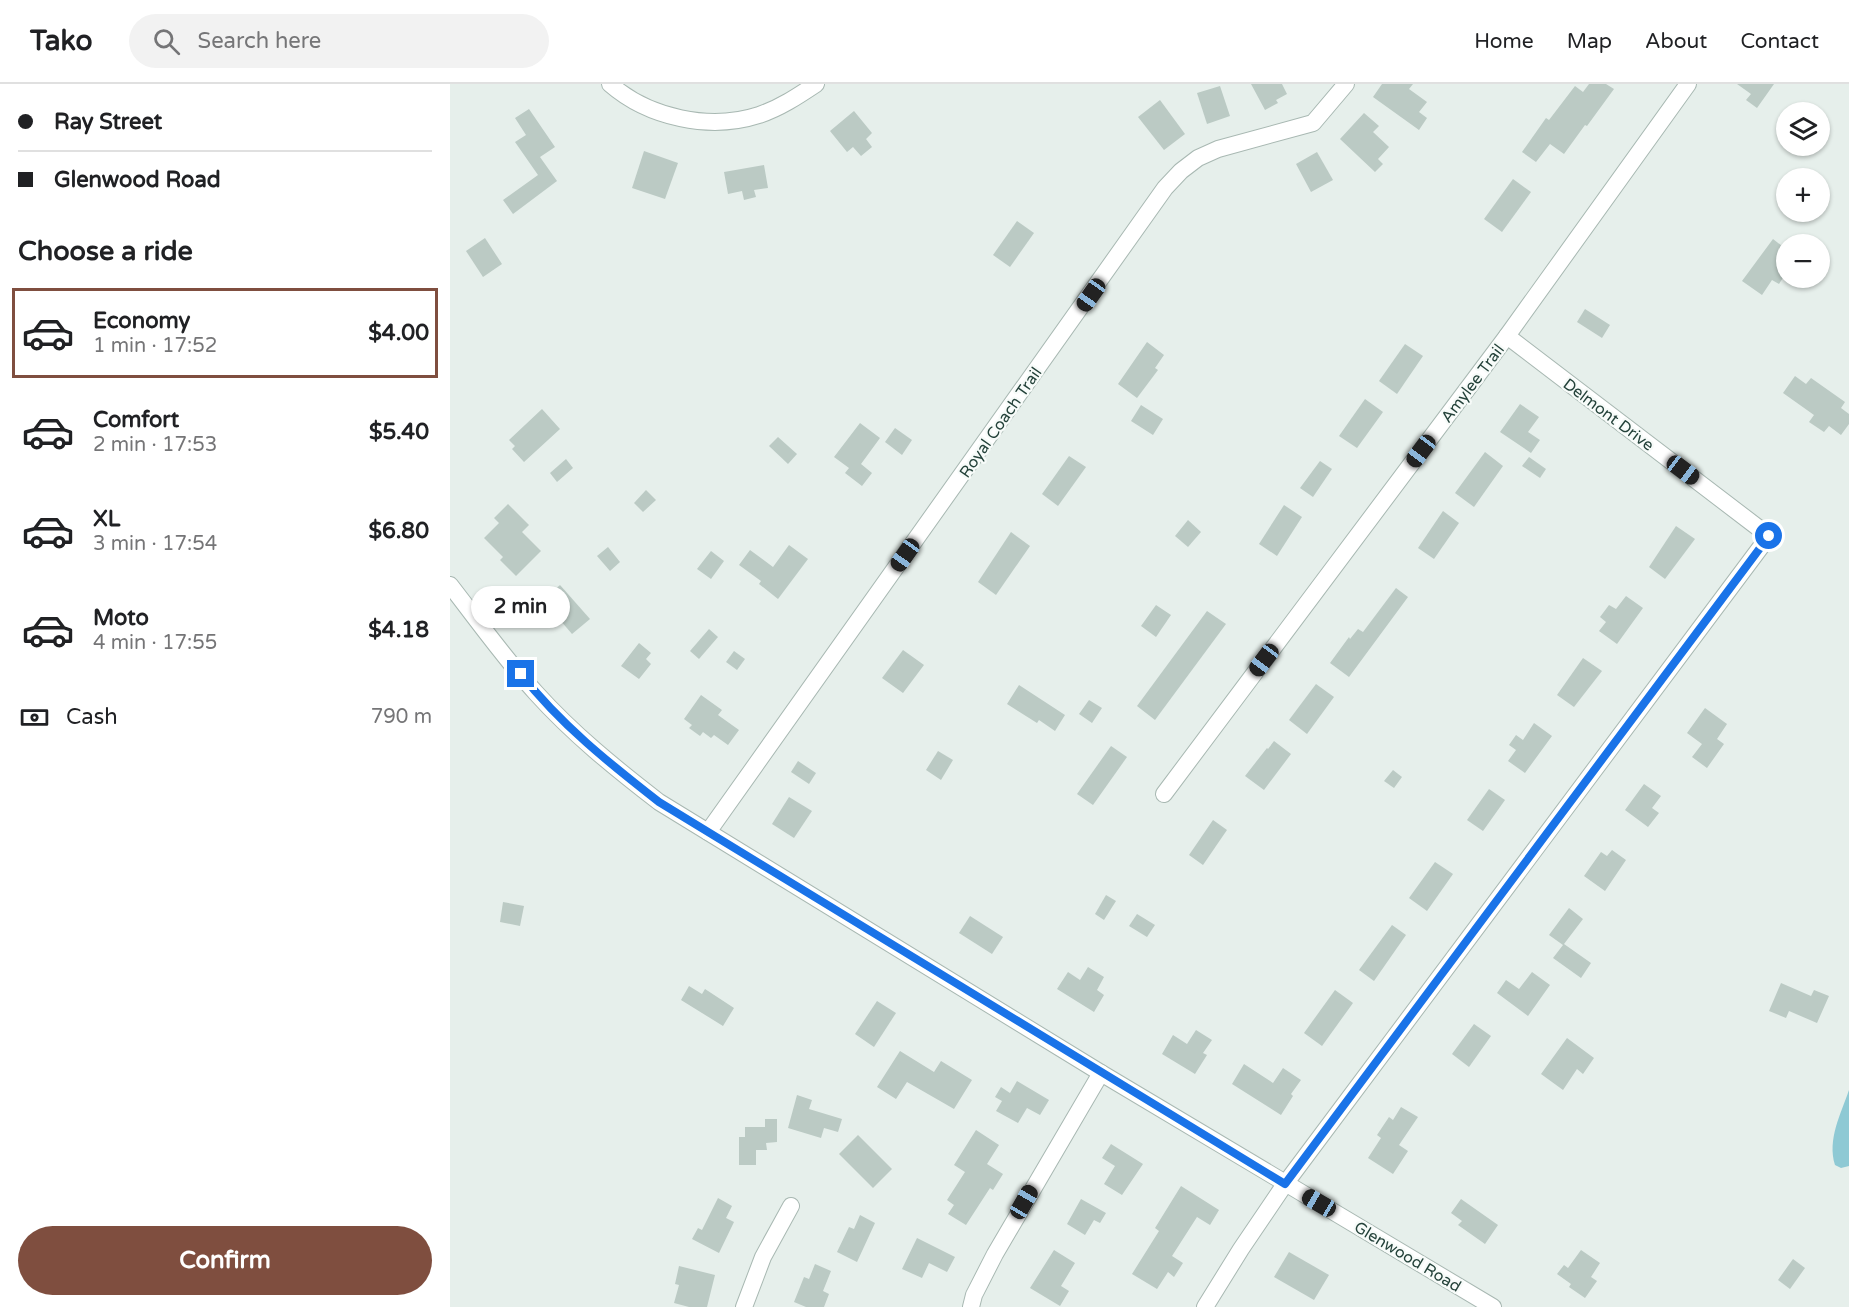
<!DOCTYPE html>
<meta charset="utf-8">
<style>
:root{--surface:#fff;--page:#f2f2f2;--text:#202124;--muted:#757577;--line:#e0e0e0;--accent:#7f4e3f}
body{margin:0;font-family:"Varela Round",sans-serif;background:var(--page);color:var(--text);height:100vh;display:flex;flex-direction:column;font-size:22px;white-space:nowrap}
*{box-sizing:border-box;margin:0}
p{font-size:20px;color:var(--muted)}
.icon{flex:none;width:33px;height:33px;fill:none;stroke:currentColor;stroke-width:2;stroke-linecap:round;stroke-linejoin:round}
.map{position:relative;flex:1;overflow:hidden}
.panel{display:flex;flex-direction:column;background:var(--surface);width:450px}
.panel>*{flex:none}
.hud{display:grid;align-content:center;height:132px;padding:0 18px;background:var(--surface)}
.buttons{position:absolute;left:1326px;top:18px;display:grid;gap:12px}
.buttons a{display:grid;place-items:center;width:54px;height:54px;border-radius:50%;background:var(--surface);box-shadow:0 2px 4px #0004;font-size:30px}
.end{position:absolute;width:27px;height:27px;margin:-14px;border:8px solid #1a73e8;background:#fff;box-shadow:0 0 0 3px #fff}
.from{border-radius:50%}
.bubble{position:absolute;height:42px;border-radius:21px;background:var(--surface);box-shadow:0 2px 4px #0004;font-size:20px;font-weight:800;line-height:42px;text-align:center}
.car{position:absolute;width:18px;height:36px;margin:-18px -9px;border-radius:8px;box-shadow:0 0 4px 2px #0007;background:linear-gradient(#222 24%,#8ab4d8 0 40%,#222 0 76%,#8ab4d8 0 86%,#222 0)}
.hud b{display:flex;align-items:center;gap:21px;height:57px;font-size:22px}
.hud b+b{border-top:2px solid var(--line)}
.hud i{width:15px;height:15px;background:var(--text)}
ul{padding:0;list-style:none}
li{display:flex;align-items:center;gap:18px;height:90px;margin:0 12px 9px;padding:0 6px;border:3px solid transparent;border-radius:0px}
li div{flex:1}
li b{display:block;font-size:22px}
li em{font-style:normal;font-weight:800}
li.active{border-color:var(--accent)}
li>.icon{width:54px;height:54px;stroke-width:1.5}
h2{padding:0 18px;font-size:27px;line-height:72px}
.pay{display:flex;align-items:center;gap:15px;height:66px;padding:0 18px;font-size:22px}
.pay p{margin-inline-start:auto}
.action{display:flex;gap:12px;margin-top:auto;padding:12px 18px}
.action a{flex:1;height:69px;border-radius:36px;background:var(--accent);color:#fff;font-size:24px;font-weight:800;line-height:69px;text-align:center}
header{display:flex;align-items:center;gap:36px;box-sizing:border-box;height:84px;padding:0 30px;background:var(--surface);border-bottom:2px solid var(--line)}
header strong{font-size:28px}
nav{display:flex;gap:33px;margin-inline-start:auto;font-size:21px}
.search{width:420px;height:54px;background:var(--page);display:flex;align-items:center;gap:15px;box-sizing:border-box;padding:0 21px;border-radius:33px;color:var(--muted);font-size:22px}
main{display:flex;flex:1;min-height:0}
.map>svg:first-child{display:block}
.water{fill:#8ec9d4}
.building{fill:#bbcac4}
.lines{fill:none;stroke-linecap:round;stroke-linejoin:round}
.minor-casing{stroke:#a8b8b2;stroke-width:18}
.minor{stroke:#fff;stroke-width:16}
.route{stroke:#1a73e8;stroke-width:8}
.labels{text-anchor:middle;stroke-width:4.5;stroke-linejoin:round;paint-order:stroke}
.street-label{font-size:16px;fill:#24423a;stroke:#f7fbf9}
</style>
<header>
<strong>Tako</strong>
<div class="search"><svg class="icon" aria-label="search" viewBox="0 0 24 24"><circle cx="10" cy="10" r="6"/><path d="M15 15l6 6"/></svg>Search here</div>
<nav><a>Home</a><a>Map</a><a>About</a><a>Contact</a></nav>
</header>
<main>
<section class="panel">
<div class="hud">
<b><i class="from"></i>Ray Street</b>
<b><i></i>Glenwood Road</b>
</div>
<h2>Choose a ride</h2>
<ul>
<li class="active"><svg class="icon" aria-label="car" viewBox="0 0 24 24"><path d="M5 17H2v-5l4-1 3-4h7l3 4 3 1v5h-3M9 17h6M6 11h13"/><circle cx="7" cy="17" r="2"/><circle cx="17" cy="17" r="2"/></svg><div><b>Economy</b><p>1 min · 17:52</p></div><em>$4.00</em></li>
<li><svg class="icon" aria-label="car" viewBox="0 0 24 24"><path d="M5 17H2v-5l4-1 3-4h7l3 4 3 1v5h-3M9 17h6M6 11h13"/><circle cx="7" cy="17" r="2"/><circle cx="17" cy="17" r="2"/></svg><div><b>Comfort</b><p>2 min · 17:53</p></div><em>$5.40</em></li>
<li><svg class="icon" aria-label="car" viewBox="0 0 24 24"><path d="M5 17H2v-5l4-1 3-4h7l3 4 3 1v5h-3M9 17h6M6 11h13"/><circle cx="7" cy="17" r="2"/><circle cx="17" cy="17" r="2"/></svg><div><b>XL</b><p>3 min · 17:54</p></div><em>$6.80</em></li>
<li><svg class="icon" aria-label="car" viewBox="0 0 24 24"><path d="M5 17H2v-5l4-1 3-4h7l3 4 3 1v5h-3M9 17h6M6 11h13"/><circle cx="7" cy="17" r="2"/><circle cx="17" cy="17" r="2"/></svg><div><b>Moto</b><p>4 min · 17:55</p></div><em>$4.18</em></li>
</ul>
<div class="pay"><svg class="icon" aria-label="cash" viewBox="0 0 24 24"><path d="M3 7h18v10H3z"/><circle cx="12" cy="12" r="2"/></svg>Cash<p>790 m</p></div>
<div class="action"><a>Confirm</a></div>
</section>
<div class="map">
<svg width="1399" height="1223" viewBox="0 0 1399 1223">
<rect width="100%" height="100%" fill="#e6efeb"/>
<path class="water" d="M1399,1006V1082L1391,1084L1385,1081C1377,1055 1391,1030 1399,1006Z"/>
<g class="building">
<path d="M801,0H832L837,10L826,16L828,19L815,26Z"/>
<path d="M932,0H963L959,5L977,18L969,28L977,34L969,46L923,13Z"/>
<path d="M1139,0H1156L1164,5L1137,42L1135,41L1114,70L1100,60L1086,78L1072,68L1096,34L1099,36L1125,2L1133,8Z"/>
<path d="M1287,0H1324L1307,24L1296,16L1301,10Z"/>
<path d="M770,2L780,32L757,40L747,9Z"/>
<path d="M710,16L735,50L714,66L688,33Z"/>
<path d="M79,25L105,63L90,73L107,97L63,130L53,116L88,91L65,58L76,51L65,34Z"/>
<path d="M404,27L422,49L416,55L422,63L411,72L403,63L397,68L380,47Z"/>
<path d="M914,29L929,42L923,48L939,63L928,75L933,80L925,88L890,55Z"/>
<path d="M194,67L228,79L215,115L182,104Z"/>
<path d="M867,68L883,96L861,108L846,80Z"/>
<path d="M314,81L318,104L304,106L306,113L294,116L292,107L278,110L274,88Z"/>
<path d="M1063,95L1081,108L1052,148L1034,135Z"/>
<path d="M567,137L584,149L560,183L543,171Z"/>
<path d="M35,154L52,180L33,193L16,167Z"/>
<path d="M1323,155L1336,165V189L1329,200L1322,196L1312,211L1292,197Z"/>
<path d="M1135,225L1160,241L1152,254L1127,238Z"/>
<path d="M697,258L714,271L705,284L708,286L687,314L668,300Z"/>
<path d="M955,260L973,272L947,310L929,297Z"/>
<path d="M1345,292L1356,300L1361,294L1395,318L1391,324L1399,330V340L1391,351L1379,342L1374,348L1359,338L1364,331L1333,309Z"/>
<path d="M915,315L933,328L907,364L889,352Z"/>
<path d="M1070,320L1089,333L1078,348L1090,356L1081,369L1050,348Z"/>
<path d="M691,321L713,335L703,351L681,337Z"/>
<path d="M92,325L110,345L74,378L62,365L65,362L59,356Z"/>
<path d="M410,339L430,354L411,380L422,389L412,402L395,389L399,384L384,373Z"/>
<path d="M445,344L462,356L452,371L435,358Z"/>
<path d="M328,353L347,370L338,380L319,362Z"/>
<path d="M1035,368L1053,382L1024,423L1005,409Z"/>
<path d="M619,372L636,383L608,422L592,410Z"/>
<path d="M1079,373L1096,385L1090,394L1072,382Z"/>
<path d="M116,375L123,384L107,398L100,389Z"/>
<path d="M870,377L882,385L863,413L850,404Z"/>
<path d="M196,406L206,416L193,428L184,419Z"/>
<path d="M58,420L79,441L72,448L91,467L66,492L50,476L53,473L34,454L49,439L44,434Z"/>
<path d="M834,421L852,433L827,472L809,460Z"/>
<path d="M993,427L1009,439L984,475L968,464Z"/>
<path d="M738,436L751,448L738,463L725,452Z"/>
<path d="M1226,442L1245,455L1215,495L1199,483Z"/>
<path d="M561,448L580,462L546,511L528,498Z"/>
<path d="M339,461L358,475L328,515L309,500L311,497L289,481L300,466L323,483Z"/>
<path d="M158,463L170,478L160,487L147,472Z"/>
<path d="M261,467L274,477L261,495L247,485Z"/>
<path d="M110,501L140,535L122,550L93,516Z"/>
<path d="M946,504L958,513L899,593L880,579L899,553L900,555L908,545L913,548Z"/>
<path d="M1176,512L1193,524L1167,560L1149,547L1156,538L1150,533L1159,521L1166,525Z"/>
<path d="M706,521L721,531L706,553L691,542Z"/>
<path d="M757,527L776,540L705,636L687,622Z"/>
<path d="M259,545L268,553L249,575L240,567Z"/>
<path d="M189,559L201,569L196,575L201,580L189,595L171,582Z"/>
<path d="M453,566L474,581L453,609L432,594Z"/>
<path d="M284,567L295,575L287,586L276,578Z"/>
<path d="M1133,574L1152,587L1124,623L1107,611Z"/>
<path d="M866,600L884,613L857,650L839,636Z"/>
<path d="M569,601L615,631L605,647L589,636L587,639L557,620Z"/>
<path d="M251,611L272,626L268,631L289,646L278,661L264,651L261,654L253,648L250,652L239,644L242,641L234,635Z"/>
<path d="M639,616L652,624L642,639L629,630Z"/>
<path d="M1255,624L1277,640L1267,655L1274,660L1257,684L1242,673L1252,660L1237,649Z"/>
<path d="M1084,639L1102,652L1075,689L1058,677L1066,666L1059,661L1066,651L1073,656Z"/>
<path d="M824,657L841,670L814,706L795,692L817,664L818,665Z"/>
<path d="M661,662L677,673L643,721L627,710Z"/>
<path d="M488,667L503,676L491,696L476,686Z"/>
<path d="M348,677L366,689L359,700L341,688Z"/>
<path d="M943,686L952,693L944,704L934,697Z"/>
<path d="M1194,700L1211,712L1202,724L1209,729L1198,743L1175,726Z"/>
<path d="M1039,705L1055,716L1033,747L1017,736Z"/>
<path d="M339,713L362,727L344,754L322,740Z"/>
<path d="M763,736L777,746L753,781L739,771Z"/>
<path d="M1162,766L1176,776L1155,807L1134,792L1151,768L1157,772Z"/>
<path d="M985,778L1003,790L977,827L959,814Z"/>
<path d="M656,811L666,817L654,836L645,830Z"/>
<path d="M53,818L74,822L70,842L50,838Z"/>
<path d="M1119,824L1133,835L1114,860L1141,879L1131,894L1103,874L1113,861L1099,851Z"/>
<path d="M687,830L705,841L697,853L679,842Z"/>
<path d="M520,832L553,853L542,870L509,849Z"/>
<path d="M942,841L956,851L924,897L909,886Z"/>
<path d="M638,883L654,893L647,906L654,911L644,928L607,905L618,888L630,896Z"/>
<path d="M1082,888L1100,901L1078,932L1047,909L1056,896L1069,905Z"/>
<path d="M1331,899L1361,912L1364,906L1379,912L1367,939L1339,927L1336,934L1319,927Z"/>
<path d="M239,902L252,910L255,905L284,924L273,942L231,916Z"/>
<path d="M885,906L903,919L872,962L854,949Z"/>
<path d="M427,917L446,929L424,963L405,950Z"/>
<path d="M1024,940L1041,952L1019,983L1002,970Z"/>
<path d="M746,946L762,956L753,969L757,971L745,990L712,970L723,951L737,960Z"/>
<path d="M1117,954L1144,974L1133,990L1127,985L1113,1006L1091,990Z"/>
<path d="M450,967L484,988L491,977L522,996L504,1025L457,998L446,1015L427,1003Z"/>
<path d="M794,980L823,999L833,984L851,996L841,1010L843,1012L831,1031L782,1000Z"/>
<path d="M567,997L599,1016L590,1031L577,1024L568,1039L546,1027L552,1017L545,1013L551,1003L560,1009Z"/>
<path d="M347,1011L362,1016L359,1025L392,1035L388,1048L374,1044L371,1054L338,1044Z"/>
<path d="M951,1023L968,1033L949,1061L958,1067L943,1090L918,1074L931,1054L927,1051L939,1033L943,1036Z"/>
<path d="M315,1035H327V1058L316,1059L317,1066H306V1081H289V1053H295V1043H315Z"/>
<path d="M526,1046L549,1061L537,1080L553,1090L543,1106L540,1104L516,1141L498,1130L504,1121L497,1116L515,1088L504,1081Z"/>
<path d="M408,1051L442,1085L423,1104L389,1070Z"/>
<path d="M661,1060L693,1080L672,1111L654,1100L665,1082L652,1074Z"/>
<path d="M731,1102L769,1126L760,1141L747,1133L722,1172L733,1179L724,1193L718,1188L707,1205L682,1190L709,1147L705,1144Z"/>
<path d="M268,1114L282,1122L276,1134L284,1138L269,1169L242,1155L248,1144L252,1146Z"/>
<path d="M631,1115L656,1129L650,1139L644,1136L635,1151L617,1140Z"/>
<path d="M1011,1115L1048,1141L1035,1160L1008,1141L1012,1137L1001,1129Z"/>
<path d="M410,1131L425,1139L407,1178L387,1168L399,1143L404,1145Z"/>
<path d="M467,1154L505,1173L497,1188L479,1179L472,1194L452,1185Z"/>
<path d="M604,1166L625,1179L611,1202L619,1207L610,1222L580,1204Z"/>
<path d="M1131,1166L1150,1179L1141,1193L1147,1197L1135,1214L1119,1203L1121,1200L1107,1190L1114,1181L1118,1184Z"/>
<path d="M839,1168L879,1191L864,1216L824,1193Z"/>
<path d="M1343,1175L1355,1184L1340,1205L1328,1196Z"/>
<path d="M365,1180L381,1187L373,1207L379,1210L374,1223H356L344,1218L354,1193L359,1195Z"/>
<path d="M229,1182L265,1191L257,1223H239L224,1219L229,1201L225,1200Z"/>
</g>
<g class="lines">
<defs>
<g id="minor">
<path d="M160,0C199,34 260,47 309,31C330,24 348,12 366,0"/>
<path d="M0,501C28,537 55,575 86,609C123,650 165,684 209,718L651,989L1043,1223"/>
<path d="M714,710L1057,252L1238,0"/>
<path d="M258,748L715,104L731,87L748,74L768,65L863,39L896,0"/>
<path d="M294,1223L313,1173L341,1122"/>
<path d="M521,1223L524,1211L545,1170L651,989"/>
<path d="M755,1223L791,1165L835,1100L1319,452L1057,252"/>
</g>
</defs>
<use href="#minor" class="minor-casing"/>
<use href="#minor" class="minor"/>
</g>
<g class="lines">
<path class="route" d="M71,590C110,640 159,679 209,718L835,1100L1319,452"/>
</g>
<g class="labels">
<g class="street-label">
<text transform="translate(1022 299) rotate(-53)" y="6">Amylee Trail</text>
<text transform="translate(1159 330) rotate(37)" y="6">Delmont Drive</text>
<text transform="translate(550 338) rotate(-55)" y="6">Royal Coach Trail</text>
<text transform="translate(958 1172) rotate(31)" y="6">Glenwood Road</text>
</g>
</g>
</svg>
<div class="buttons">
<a><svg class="icon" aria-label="layers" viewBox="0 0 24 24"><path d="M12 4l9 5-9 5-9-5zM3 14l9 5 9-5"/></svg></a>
<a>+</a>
<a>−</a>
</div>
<i class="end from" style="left:1319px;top:452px"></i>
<i class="end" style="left:71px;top:590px"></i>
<div class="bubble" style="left:21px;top:502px;width:99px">2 min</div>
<i class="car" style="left:641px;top:211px;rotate:215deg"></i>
<i class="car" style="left:971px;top:367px;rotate:217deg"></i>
<i class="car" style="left:1233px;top:386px;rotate:127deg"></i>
<i class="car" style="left:455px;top:471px;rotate:215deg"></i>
<i class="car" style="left:814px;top:576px;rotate:217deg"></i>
<i class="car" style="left:574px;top:1118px;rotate:30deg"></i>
<i class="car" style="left:869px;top:1119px;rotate:300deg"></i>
</div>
</main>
